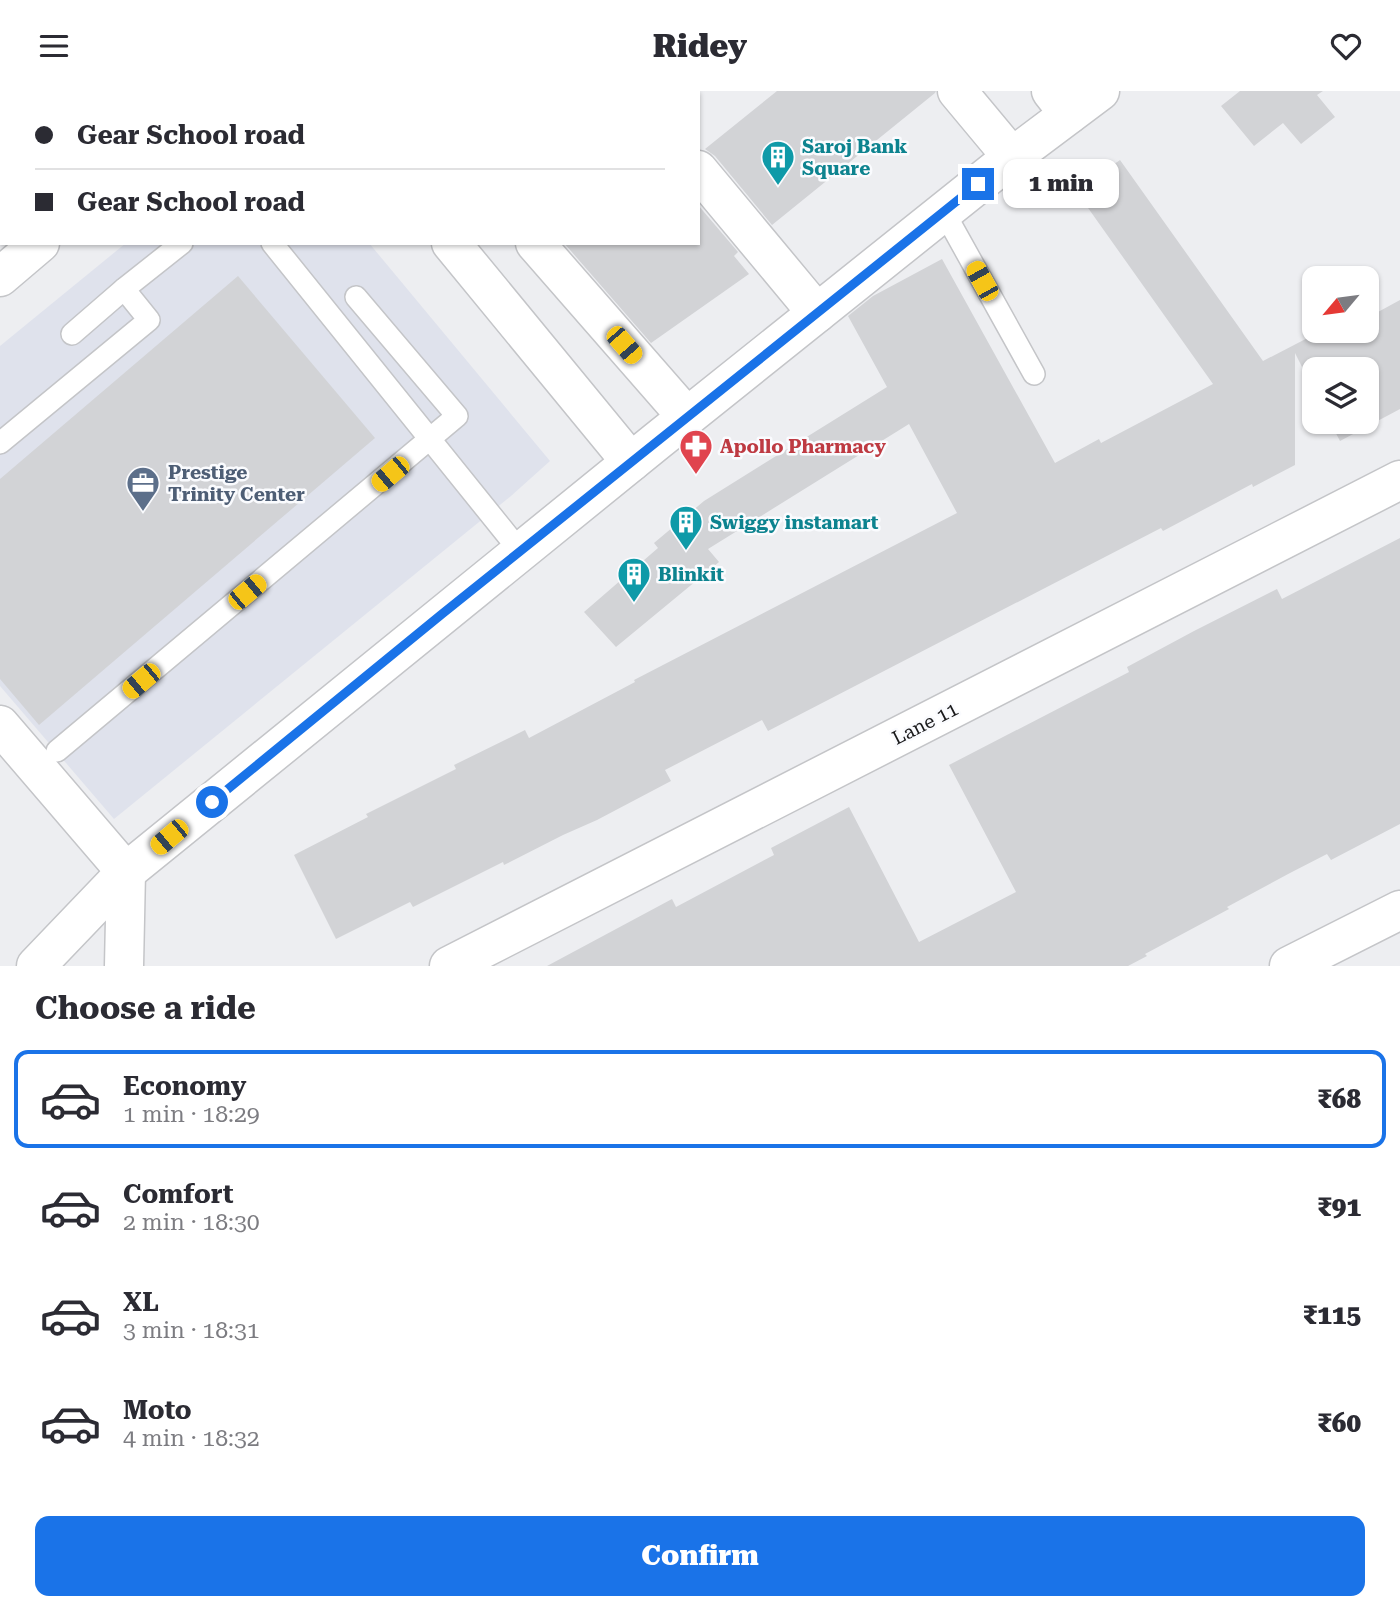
<!DOCTYPE html>
<meta charset="utf-8">
<style>
:root{--surface:#fff;--page:#f2f2f3;--text:#2b2b33;--muted:#7c7c81;--line:#e1e1e2;--accent:#1a73e8}
body{margin:0;font-family:"Roboto Serif",serif;background:var(--page);color:var(--text);height:100vh;display:flex;flex-direction:column;font-size:26px;white-space:nowrap}
*{box-sizing:border-box;margin:0}
p{font-size:23px;color:var(--muted)}
.icon{flex:none;width:38px;height:38px;fill:none;stroke:currentColor;stroke-width:2;stroke-linecap:round;stroke-linejoin:round}
.map{position:relative;height:875px;overflow:hidden}
.side{display:flex;flex-direction:column;background:var(--surface);flex:1}
.side>*{flex:none}
.banner{position:absolute;left:0px;top:0px;width:700px;height:154px;box-shadow:0 2px 5px #0004;display:grid;align-content:center;height:154px;padding:0 35px;background:var(--surface)}
.needle{width:46px;rotate:241deg}
.tools{position:absolute;left:1302px;top:175px;display:grid;gap:14px}
.tools a{display:grid;place-items:center;width:77px;height:77px;border-radius:14px;background:var(--surface);box-shadow:0 2px 5px #0004;font-size:35px}
.end{position:absolute;width:32px;height:32px;margin:-16px;border:9px solid #1a73e8;background:#fff;box-shadow:0 0 0 4px #fff}
.from{border-radius:50%}
.bubble{position:absolute;height:49px;border-radius:14px;background:var(--surface);box-shadow:0 2px 5px #0004;font-size:23px;font-weight:800;line-height:49px;text-align:center}
.car{position:absolute;width:21px;height:42px;margin:-21px -10px;border-radius:9px;box-shadow:0 0 5px 2px #0007;background:linear-gradient(#f5c518 24%,#345 0 40%,#f5c518 0 76%,#345 0 86%,#f5c518 0)}
.banner b{display:flex;align-items:center;gap:24px;height:66px;font-size:26px}
.banner b+b{border-top:2px solid var(--line)}
.banner i{width:18px;height:18px;background:var(--text)}
ul{padding:0;list-style:none}
li{display:flex;align-items:center;gap:21px;height:98px;margin:0 14px 10px;padding:0 21px;border:4px solid transparent;border-radius:14px}
li div{flex:1}
li b{display:block;font-size:26px}
li em{font-style:normal;font-weight:800}
li.on{border-color:var(--accent)}
li>.icon{width:63px;height:63px;stroke-width:1.5}
h2{padding:0 35px;font-size:32px;line-height:84px}
.action{display:flex;gap:14px;margin-top:auto;padding:14px 35px}
.action a{flex:1;height:80px;border-radius:14px;background:var(--accent);color:#fff;font-size:28px;font-weight:800;line-height:80px;text-align:center}
header{display:flex;justify-content:space-between;align-items:center;height:91px;padding:0 35px;background:var(--surface);font-size:32px;font-weight:800}
.map>svg:first-child{display:block}
.built{fill:#dfe2ec}
.building{fill:#d2d3d6}
.lines{fill:none;stroke-linecap:round;stroke-linejoin:round}
.service-casing{stroke:#c4c5c8;stroke-width:24}
.minor-casing{stroke:#c4c5c8;stroke-width:41}
.tertiary-casing{stroke:#c4c5c8;stroke-width:41}
.secondary-casing{stroke:#c4c5c8;stroke-width:41}
.service{stroke:#fff;stroke-width:21}
.minor{stroke:#fff;stroke-width:38}
.tertiary{stroke:#fff;stroke-width:38}
.secondary{stroke:#fff;stroke-width:38}
.route{stroke:#1a73e8;stroke-width:9}
.labels{text-anchor:middle;stroke-width:5;stroke-linejoin:round;paint-order:stroke}
.culture-label{font-size:19px;font-weight:bold;fill:#0d838f;stroke:#fafbfe;text-anchor:start}
.health-label{font-size:19px;font-weight:bold;fill:#be3a42;stroke:#fafbfe;text-anchor:start}
.service-label{font-size:19px;font-weight:bold;fill:#4e5e75;stroke:#fafbfe;text-anchor:start}
.street-label{font-size:19px;fill:#19191a;stroke:#fafbfe}
</style>
<header><svg class="icon" aria-label="menu" viewBox="0 0 24 24"><path d="M4 6h16M4 12h16M4 18h16"/></svg>Ridey<svg class="icon" aria-label="heart" viewBox="0 0 24 24"><path d="M12 20l-8-8c-3-5 5-10 8-4 3-6 11-1 8 4z"/></svg></header>
<div class="map">
<svg width="1400" height="875" viewBox="0 0 1400 875">
<rect width="100%" height="100%" fill="#edeef1"/>
<path class="built" d="M126,152H369L550,370L511,405L114,728L0,595V255Z"/>
<g class="building">
<path d="M777,0H936L935,2L772,134L715,65L705,58Z"/>
<path d="M1240,0H1323L1317,4L1335,26L1301,53L1283,32L1254,55L1221,15Z"/>
<path d="M1120,69L1263,270L1321,240H1367V227L1400,209V318L1340,350L1330,331H1367V278H1314V300L1295,262V374L1253,396L1252,393L1163,440L1161,437L768,640L762,629L665,679L671,690L597,729L563,744L504,774L503,771L413,816L410,811L336,848L294,764L368,726L366,723L456,678L454,674L525,639L529,647L635,591L634,589L957,422L909,333L708,458L719,471L616,556L584,521L658,457L654,452L704,410L887,296L848,225L873,205L942,168L1055,372L1099,348L1101,352L1213,293L1076,100Z"/>
<path d="M698,114L738,161L734,165L749,183L651,252L564,152H698Z"/>
<path d="M238,185L375,347L39,634L0,588V388Z"/>
<path d="M1400,447V733L1331,769L1327,763L1290,782L1227,816L1229,818L1145,863L1147,865L1128,875H547L672,808L676,816L774,764L771,757L849,716L919,851L1016,801L949,674L1129,581L1127,576L1194,540L1277,498L1282,508Z"/>
</g>
<g class="lines">
<defs>
<g id="service">
<path d="M944,121L1034,283"/>
<path d="M272,152L520,460"/>
<path d="M72,243L124,198L182,152"/>
<path d="M0,352L149,229L124,198"/>
<path d="M57,660L457,325L356,206"/>
</g>
<g id="minor">
<path d="M134,0L136,2"/>
<path d="M332,0L333,2"/>
<path d="M957,0L1012,66"/>
<path d="M1051,0L1069,23"/>
<path d="M416,2L417,0"/>
<path d="M698,79L817,222"/>
<path d="M451,152L631,371"/>
<path d="M535,152L687,326"/>
<path d="M0,186L40,152"/>
<path d="M0,634L126,781"/>
<path d="M449,875L1400,389"/>
<path d="M1289,875L1400,819"/>
</g>
<path id="tertiary" d="M124,875L126,781"/>
<path id="secondary" d="M36,875L126,781L657,350L1012,66L1100,0"/>
</defs>
<use href="#service" class="service-casing"/>
<use href="#minor" class="minor-casing"/>
<use href="#tertiary" class="tertiary-casing"/>
<use href="#secondary" class="secondary-casing"/>
<use href="#service" class="service"/>
<use href="#minor" class="minor"/>
<use href="#tertiary" class="tertiary"/>
<use href="#secondary" class="secondary"/>
</g>
<g class="lines">
<path class="route" d="M212,711L442,523L978,93"/>
</g>
<defs>
<symbol id="building-pin" viewBox="-11 -11 22 30"><path d="M0 17L-7.5 6A9.5 9.5 0 1 1 7.5 6Z" fill="#0f9aa8" stroke="#fafbfe"/><path d="M-4-6H4V6H1V3H-1V6H-4ZM-2.5-4.3h1.7v1.8h-1.7ZM.8-4.3h1.7v1.8H.8ZM-2.5-1h1.7V.8h-1.7ZM.8-1h1.7V.8H.8Z" fill="#fff"/></symbol>
<symbol id="pharmacy-pin" viewBox="-11 -11 22 30"><path d="M0 17L-7.5 6A9.5 9.5 0 1 1 7.5 6Z" fill="#e0444e" stroke="#fafbfe"/><path d="M-2-6h4v4h4v4h-4v4h-4v-4h-4v-4h4Z" fill="#fff"/></symbol>
<symbol id="office-pin" viewBox="-11 -11 22 30"><path d="M0 17L-7.5 6A9.5 9.5 0 1 1 7.5 6Z" fill="#5c6f8a" stroke="#fafbfe"/><path d="M-6-3h4V-5.5h4V-3h4V5H-6ZM-1-4.5V-3h2v-1.5ZM-6 0V1H6V0Z" fill="#fff"/></symbol>
</defs>
<g fill-rule="evenodd">
<use href="#building-pin" x="759" y="47" width="38" height="52"/>
<use href="#pharmacy-pin" x="677" y="336" width="38" height="52"/>
<use href="#office-pin" x="124" y="373" width="38" height="52"/>
<use href="#building-pin" x="667" y="412" width="38" height="52"/>
<use href="#building-pin" x="615" y="464" width="38" height="52"/>
</g>
<g class="labels">
<g class="culture-label">
<text x="802" y="62">Saroj Bank<tspan x="802" dy="22">Square</tspan></text>
<text x="710" y="438">Swiggy instamart</text>
<text x="658" y="490">Blinkit</text>
</g>
<g class="health-label">
<text x="720" y="362">Apollo Pharmacy</text>
</g>
<g class="service-label">
<text x="168" y="388">Prestige<tspan x="168" dy="22">Trinity Center</tspan></text>
</g>
<g class="street-label">
<text transform="translate(925 632) rotate(-27)" y="7">Lane 11</text>
</g>
</g>
</svg>
<div class="tools">
<a><svg class="needle" viewBox="-14 -14 28 28"><path d="M0-13l5 13h-10z" fill="#e53935"/><path d="M0 13l5-13h-10z" fill="#7c7c81"/></svg></a>
<a><svg class="icon" aria-label="layers" viewBox="0 0 24 24"><path d="M12 4l9 5-9 5-9-5zM3 14l9 5 9-5"/></svg></a>
</div>
<i class="end from" style="left:212px;top:711px"></i>
<i class="end" style="left:978px;top:93px"></i>
<div class="bubble" style="left:1003px;top:68px;width:116px">1 min</div>
<i class="car" style="left:982px;top:190px;rotate:331deg"></i>
<i class="car" style="left:624px;top:254px;rotate:139deg"></i>
<i class="car" style="left:390px;top:383px;rotate:230deg"></i>
<i class="car" style="left:247px;top:501px;rotate:50deg"></i>
<i class="car" style="left:141px;top:590px;rotate:230deg"></i>
<i class="car" style="left:169px;top:746px;rotate:230deg"></i>
<div class="banner">
<b><i class="from"></i>Gear School road</b>
<b><i></i>Gear School road</b>
</div>
</div>
<section class="side">
<h2>Choose a ride</h2>
<ul>
<li class="on"><svg class="icon" aria-label="car" viewBox="0 0 24 24"><path d="M5 17H2v-5l4-1 3-4h7l3 4 3 1v5h-3M9 17h6M6 11h13"/><circle cx="7" cy="17" r="2"/><circle cx="17" cy="17" r="2"/></svg><div><b>Economy</b><p>1 min · 18:29</p></div><em>₹68</em></li>
<li><svg class="icon" aria-label="car" viewBox="0 0 24 24"><path d="M5 17H2v-5l4-1 3-4h7l3 4 3 1v5h-3M9 17h6M6 11h13"/><circle cx="7" cy="17" r="2"/><circle cx="17" cy="17" r="2"/></svg><div><b>Comfort</b><p>2 min · 18:30</p></div><em>₹91</em></li>
<li><svg class="icon" aria-label="car" viewBox="0 0 24 24"><path d="M5 17H2v-5l4-1 3-4h7l3 4 3 1v5h-3M9 17h6M6 11h13"/><circle cx="7" cy="17" r="2"/><circle cx="17" cy="17" r="2"/></svg><div><b>XL</b><p>3 min · 18:31</p></div><em>₹115</em></li>
<li><svg class="icon" aria-label="car" viewBox="0 0 24 24"><path d="M5 17H2v-5l4-1 3-4h7l3 4 3 1v5h-3M9 17h6M6 11h13"/><circle cx="7" cy="17" r="2"/><circle cx="17" cy="17" r="2"/></svg><div><b>Moto</b><p>4 min · 18:32</p></div><em>₹60</em></li>
</ul>
<div class="action"><a>Confirm</a></div>
</section>
